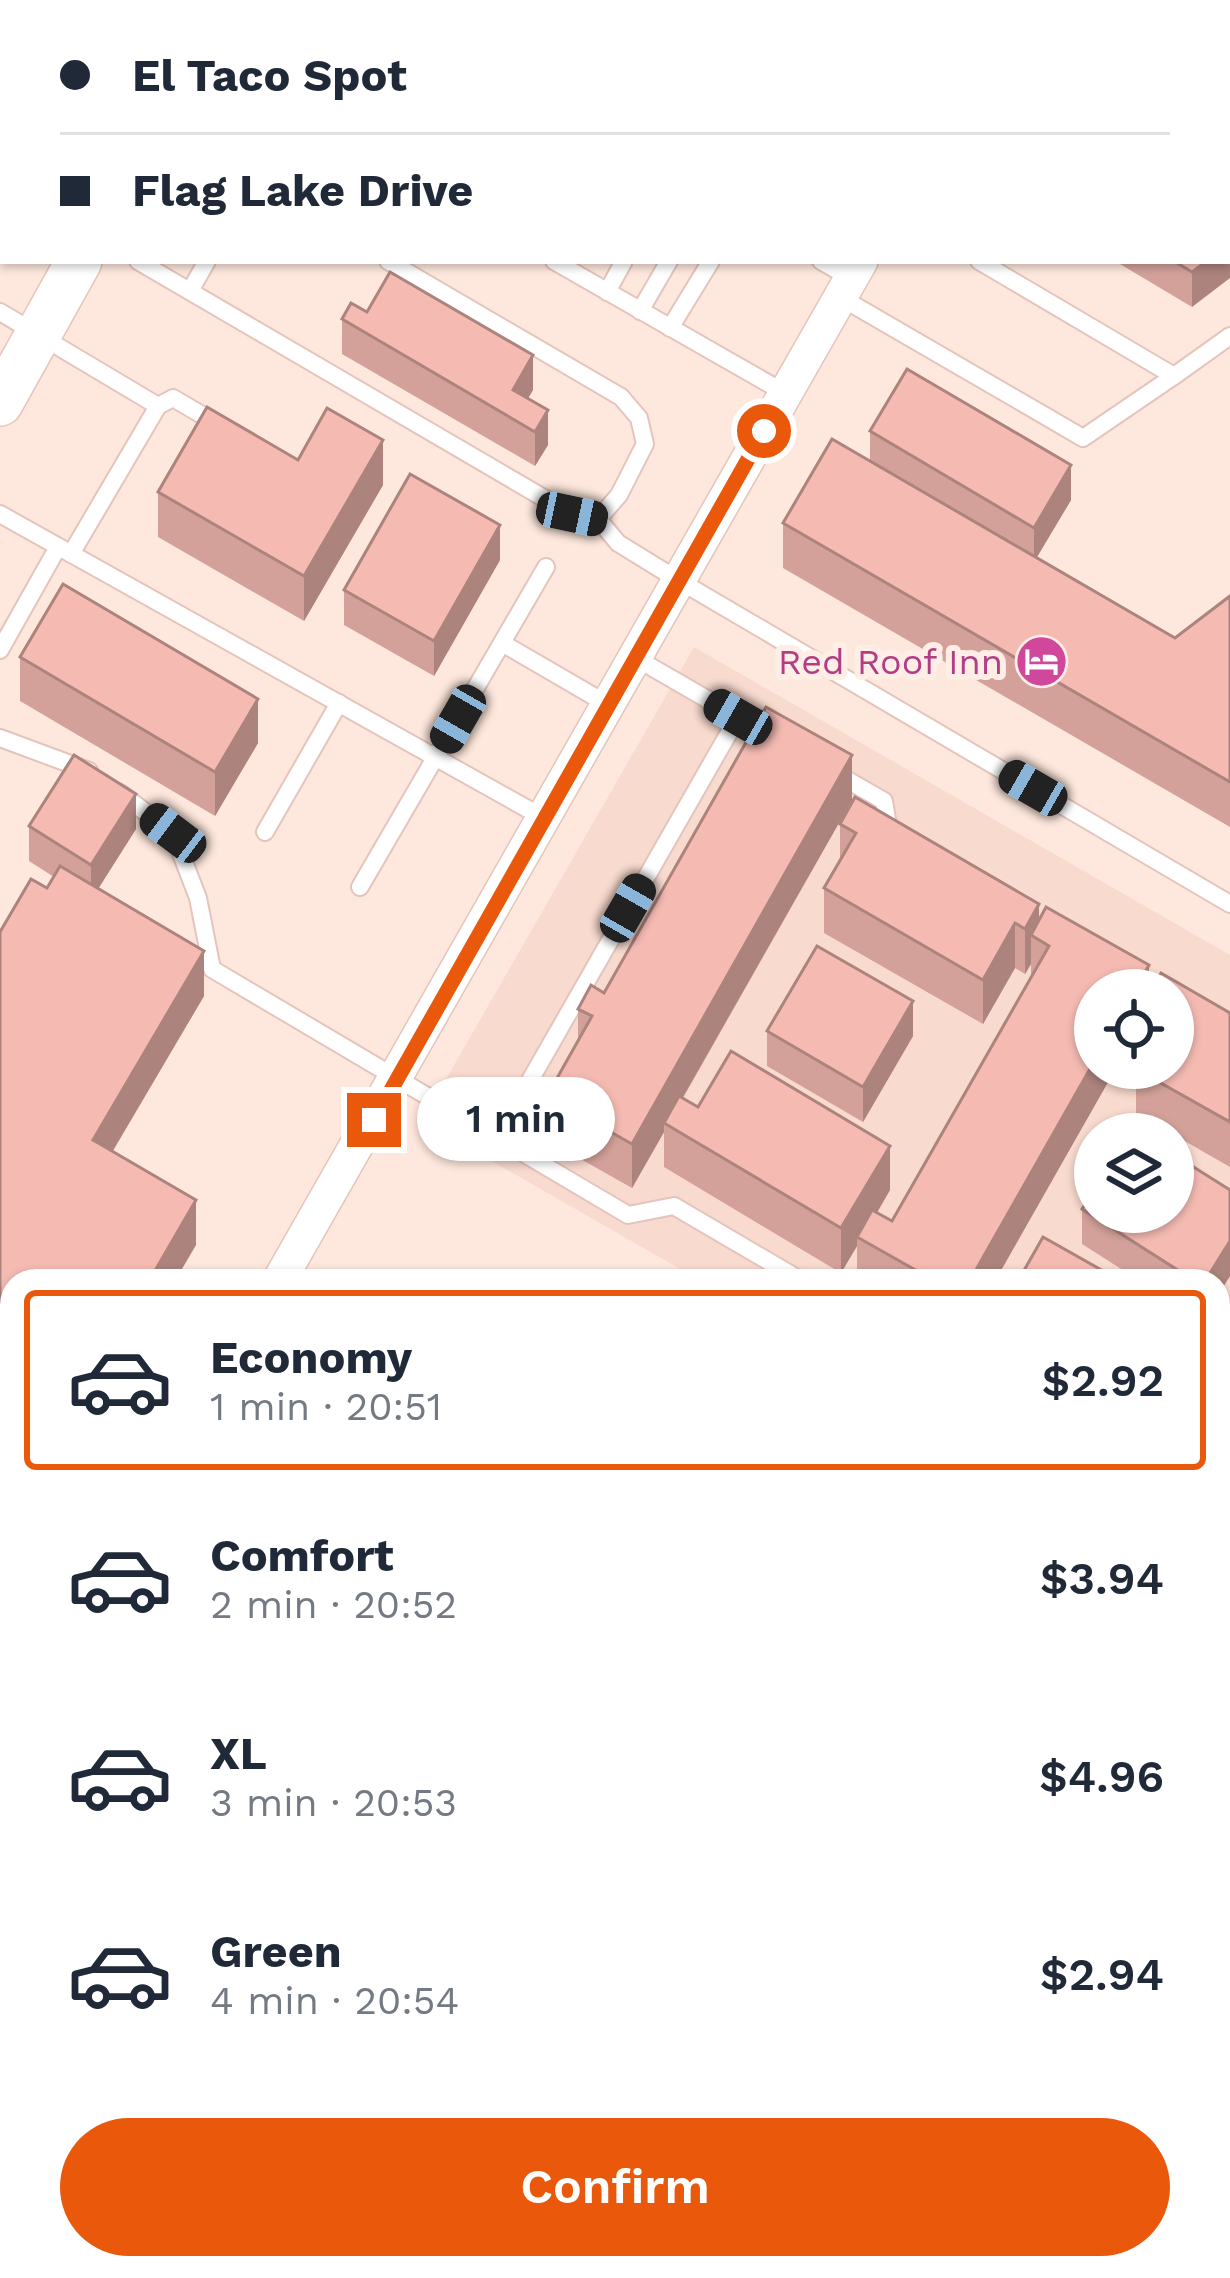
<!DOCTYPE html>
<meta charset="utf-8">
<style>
:root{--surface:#fff;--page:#f2f2f3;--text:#1f2937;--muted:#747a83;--line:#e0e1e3;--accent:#ea580c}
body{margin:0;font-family:"Work Sans",sans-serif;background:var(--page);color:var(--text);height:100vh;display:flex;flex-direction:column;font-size:45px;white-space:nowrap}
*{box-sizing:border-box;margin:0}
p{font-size:39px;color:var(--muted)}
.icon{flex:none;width:66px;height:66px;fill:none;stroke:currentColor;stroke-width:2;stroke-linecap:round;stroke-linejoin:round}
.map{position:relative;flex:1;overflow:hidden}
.details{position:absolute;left:0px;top:1269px;width:1230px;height:1011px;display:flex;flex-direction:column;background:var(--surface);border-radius:36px 36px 0 0;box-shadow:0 3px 9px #0004}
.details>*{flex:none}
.banner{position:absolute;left:0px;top:0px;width:1230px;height:264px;box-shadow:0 3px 9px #0004;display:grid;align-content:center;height:264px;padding:0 60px;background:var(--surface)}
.buttons{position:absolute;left:1074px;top:969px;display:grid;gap:24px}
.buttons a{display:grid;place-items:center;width:120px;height:120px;border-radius:50%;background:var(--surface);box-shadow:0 3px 9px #0004;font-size:60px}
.end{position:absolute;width:54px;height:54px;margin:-27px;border:15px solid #ea580c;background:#fff;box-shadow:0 0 0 6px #fff}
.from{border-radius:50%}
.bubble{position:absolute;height:84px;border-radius:42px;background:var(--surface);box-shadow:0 3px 9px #0004;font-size:39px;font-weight:600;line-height:84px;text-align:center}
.car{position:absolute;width:36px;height:72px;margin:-36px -18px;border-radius:15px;box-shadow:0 0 9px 3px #0007;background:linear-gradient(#222 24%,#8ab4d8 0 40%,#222 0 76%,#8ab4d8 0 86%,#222 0)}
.banner b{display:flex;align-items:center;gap:42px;height:114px;font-size:45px}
.banner b+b{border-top:3px solid var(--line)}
.banner i{width:30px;height:30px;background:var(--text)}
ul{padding:21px 0 0;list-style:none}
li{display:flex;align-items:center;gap:36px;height:180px;margin:0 24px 18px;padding:0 36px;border:6px solid transparent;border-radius:12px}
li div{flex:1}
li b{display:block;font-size:45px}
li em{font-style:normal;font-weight:600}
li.selected{border-color:var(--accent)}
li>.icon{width:108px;height:108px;stroke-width:1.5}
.primary-button{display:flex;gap:24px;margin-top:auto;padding:24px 60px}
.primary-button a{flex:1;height:138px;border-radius:72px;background:var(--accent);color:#fff;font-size:48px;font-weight:600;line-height:138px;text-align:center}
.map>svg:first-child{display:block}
.residential{fill:#f8dace;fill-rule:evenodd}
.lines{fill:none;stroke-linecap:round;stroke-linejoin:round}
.lane-casing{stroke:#e4c4bc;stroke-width:20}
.street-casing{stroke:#e4c4bc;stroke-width:36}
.secondary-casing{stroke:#e9c2b9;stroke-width:48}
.lane{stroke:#fff;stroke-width:16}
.street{stroke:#fff;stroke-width:33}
.secondary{stroke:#fff;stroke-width:45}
.wall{fill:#d3a19a}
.shaded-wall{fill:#ac837d}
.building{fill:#f5bbb3;stroke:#ac837d;stroke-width:3}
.route{stroke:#ea580c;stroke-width:15}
.labels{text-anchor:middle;stroke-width:12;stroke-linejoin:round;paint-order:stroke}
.hotel-label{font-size:36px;fill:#b23c85;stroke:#ffeee5;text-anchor:end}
</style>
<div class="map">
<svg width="1230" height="2278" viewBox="0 0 1230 2278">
<rect width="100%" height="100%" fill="#fee8dd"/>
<g class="residential">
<path d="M694,647L1230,955V1749L1218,1770V1281H701L422,1121ZM1095,990H1173V1068H1095ZM1095,1134H1173V1212H1095Z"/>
<path d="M1230,1896V2278H1013L1019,2268H1218V1917Z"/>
</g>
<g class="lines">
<defs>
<g id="lane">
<path d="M118,0L120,3"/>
<path d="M366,0L371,3"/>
<path d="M587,0L592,3"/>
<path d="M852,3L854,0"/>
<path d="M0,48L3,49"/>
<path d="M0,119L3,114"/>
<path d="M1227,164L1230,161"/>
<path d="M138,261L571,514L598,519L619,495L645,444L639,418L621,397L388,261"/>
<path d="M554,261L785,393"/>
<path d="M821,261L851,278"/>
<path d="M979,261L1174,376L1230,336"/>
<path d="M190,291L207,261"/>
<path d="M607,292L624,261"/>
<path d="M840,297L1083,438L1174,376"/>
<path d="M640,311L669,261"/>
<path d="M0,312L158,406"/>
<path d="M670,328L711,261"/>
<path d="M0,514L542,817"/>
<path d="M598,519L618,543L678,580L1230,904"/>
<path d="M71,554L158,406L173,398L219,425"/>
<path d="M502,643L607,704"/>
<path d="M0,650L58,547"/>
<path d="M634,657L771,736"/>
<path d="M0,738L89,771"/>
<path d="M835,773L884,801L890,838"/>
<path d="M120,793L173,833L198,898L212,969L628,1215L674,1206L802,1281"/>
<path d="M265,832L339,703"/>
<path d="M360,887L546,567"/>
<path d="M497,1138L738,717"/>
<path d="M1218,1566L1230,1574"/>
<path d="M1218,1715L1230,1695"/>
<path d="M1218,1893L1230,1900"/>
<path d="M1218,2149L1230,2155"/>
<path d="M672,2268L689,2278"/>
<path d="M846,2278L851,2268"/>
</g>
<g id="street">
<path d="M1009,3L1011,0"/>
<path d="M279,1281L861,261"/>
<path d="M0,1518L12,1525"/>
<path d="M0,1761L12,1740"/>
<path d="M1218,1842L1230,1822"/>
<path d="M968,2278L974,2268"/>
</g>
<g id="secondary">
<path d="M221,3L223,0"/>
<path d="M1227,9L1230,13"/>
<path d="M0,403L79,261"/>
</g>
</defs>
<use href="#lane" class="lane-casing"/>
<use href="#street" class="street-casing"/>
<use href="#secondary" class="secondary-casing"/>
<use href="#lane" class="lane"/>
<use href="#street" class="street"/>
<use href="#secondary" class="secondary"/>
</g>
<g class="wall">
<path d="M655,0H704L702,3H655Z"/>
<path d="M772,0H833L831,3H776Z"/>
<path d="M1115,261H1227L1192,307Z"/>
<path d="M367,312L533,390L528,398L548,445L535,466L342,354V319Z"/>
<path d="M870,431L1071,500L1037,557L1175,638L1230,596V827L783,568V523L870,461Z"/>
<path d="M298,460L383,485L304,621L158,537V492Z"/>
<path d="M500,560L434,676L344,625V590Z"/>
<path d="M20,657L258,743L215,816L20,701Z"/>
<path d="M852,800L683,1098L698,1107L890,1190L877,1213L892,1221L1031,978V964L1025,974L1015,968L983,1024L824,933V888L840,861V824L1039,920L1149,990H1095L1116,1068L996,1279L1000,1281H857V1246L841,1273L664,1167V1132L632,1188L547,1140V1096L578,1040V1009L604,993Z"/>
<path d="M29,826L136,829L98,889L204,996L113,1151L196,1245L12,1281V1474L0,1466V932L47,888L54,877L29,861Z"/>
<path d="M1230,1013V1167L1136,1113V1070L1132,1068H1173Z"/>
<path d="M767,1031L913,1036L863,1122L767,1066Z"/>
<path d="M1230,1190V1276L1218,1295V1281H1140L1082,1244V1209Z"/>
<path d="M1230,1347V1531L1218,1524V1368Z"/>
<path d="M699,2268H783L777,2278H716Z"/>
<path d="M1076,2268H1218L1230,2278H1070Z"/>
</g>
<g class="shaded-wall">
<path d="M687,0H704L702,3H687Z"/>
<path d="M813,0H833L831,3H813Z"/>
<path d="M1230,243V278L1192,307V272L1207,261H1227V246Z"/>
<path d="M533,355V390L515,420L513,390Z"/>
<path d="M548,410V445L535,466V432Z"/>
<path d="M383,440V485L304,621V576Z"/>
<path d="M1071,465V500L1034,562V528Z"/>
<path d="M500,525V560L434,676V641Z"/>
<path d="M258,699V743L215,816V772Z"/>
<path d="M852,755V800L667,1125L664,1123V1132L632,1188V1144Z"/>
<path d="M136,794V829L91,900V865Z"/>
<path d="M1039,904V940L1031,935V964L1025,974V929Z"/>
<path d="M1015,923V968L983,1024V980Z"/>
<path d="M204,951V996L93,1184V1140Z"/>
<path d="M1149,965V990H1135Z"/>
<path d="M913,1001V1036L863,1122V1087Z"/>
<path d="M1095,1060V1068H1116L995,1281L977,1268Z"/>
<path d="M890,1146V1190L861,1239L857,1237V1246L841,1273V1228Z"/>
<path d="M196,1200V1245L175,1281H149Z"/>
<path d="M1230,1241V1276L1218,1295V1281H1205Z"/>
<path d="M761,2268H783L777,2278H761Z"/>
</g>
<g class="building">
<path d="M1227,186L1230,190V243L1227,246Z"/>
<path d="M1174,261H1207L1192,272Z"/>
<path d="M390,272L533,355L513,390L548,410L535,432L342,319L351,303L367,312Z"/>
<path d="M907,369L1071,465L1034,528L870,431Z"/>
<path d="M207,407L298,460L327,408L383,440L304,576L158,492Z"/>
<path d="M832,439L1175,638L1230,596V782L783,523Z"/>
<path d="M410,474L500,525L434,641L344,590Z"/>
<path d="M63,584L258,699L215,772L20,657Z"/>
<path d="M766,707L852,755L632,1144L547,1096L592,1016L578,1009L591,985L604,993Z"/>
<path d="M74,755L136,794L91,865L29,826Z"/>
<path d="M855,797L1039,904L1025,929L1015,923L983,980L824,888L856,833L840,824Z"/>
<path d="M60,866L204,951L93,1140L196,1200L149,1281H12V1429L0,1422V932L31,879L47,888Z"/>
<path d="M1046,907L1149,965L1135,990H1095V1060L977,1268L1000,1281H935L857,1237L872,1210L892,1221L1049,946L1031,935Z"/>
<path d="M817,946L913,1001L863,1087L767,1031Z"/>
<path d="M1161,973L1230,1013V1122L1136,1069L1173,1068V990H1151Z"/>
<path d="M731,1051L890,1146L841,1228L664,1123L679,1096L698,1107Z"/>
<path d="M1173,1154L1230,1190V1241L1205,1281H1195L1082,1209L1095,1189V1212H1173Z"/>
<path d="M1043,1237L1121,1281H1018Z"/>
<path d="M1230,1347V1486L1218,1480V1368Z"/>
<path d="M1218,2196L1230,2204V2278H1185L1169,2268H1218Z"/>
<path d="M1076,2268H1125L1142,2278H1070Z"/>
</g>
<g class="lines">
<path class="route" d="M374,1120L764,431"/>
</g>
<defs>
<symbol id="hotel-disc" viewBox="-11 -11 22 22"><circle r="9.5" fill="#d1479c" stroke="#ffeee5"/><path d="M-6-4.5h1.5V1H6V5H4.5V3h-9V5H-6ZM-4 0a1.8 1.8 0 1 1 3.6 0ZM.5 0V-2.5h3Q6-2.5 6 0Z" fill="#fff"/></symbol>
</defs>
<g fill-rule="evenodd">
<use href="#hotel-disc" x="1012" y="632" width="59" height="59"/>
</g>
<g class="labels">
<g class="hotel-label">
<text x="1003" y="674">Red Roof Inn</text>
</g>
</g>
</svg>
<div class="buttons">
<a><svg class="icon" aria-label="locate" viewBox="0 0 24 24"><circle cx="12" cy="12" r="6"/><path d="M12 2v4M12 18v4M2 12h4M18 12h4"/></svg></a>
<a><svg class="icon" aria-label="layers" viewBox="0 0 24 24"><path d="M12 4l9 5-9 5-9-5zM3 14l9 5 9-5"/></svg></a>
</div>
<i class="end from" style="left:764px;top:431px"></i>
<i class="end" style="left:374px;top:1120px"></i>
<div class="bubble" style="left:417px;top:1077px;width:198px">1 min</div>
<i class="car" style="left:572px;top:514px;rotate:102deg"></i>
<i class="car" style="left:738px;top:717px;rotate:300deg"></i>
<i class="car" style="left:458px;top:719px;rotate:210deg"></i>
<i class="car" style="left:1033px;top:788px;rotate:300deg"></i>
<i class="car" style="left:173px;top:833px;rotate:307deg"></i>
<i class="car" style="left:628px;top:908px;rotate:30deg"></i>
<div class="banner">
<b><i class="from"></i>El Taco Spot</b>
<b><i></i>Flag Lake Drive</b>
</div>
<section class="details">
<ul>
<li class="selected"><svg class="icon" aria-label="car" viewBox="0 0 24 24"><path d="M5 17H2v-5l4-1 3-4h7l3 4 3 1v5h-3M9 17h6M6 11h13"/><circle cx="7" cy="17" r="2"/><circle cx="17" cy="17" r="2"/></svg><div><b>Economy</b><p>1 min · 20:51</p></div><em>$2.92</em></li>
<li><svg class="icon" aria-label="car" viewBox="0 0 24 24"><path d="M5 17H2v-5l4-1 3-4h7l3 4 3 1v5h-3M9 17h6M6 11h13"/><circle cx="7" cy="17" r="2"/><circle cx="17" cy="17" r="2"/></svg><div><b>Comfort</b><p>2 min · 20:52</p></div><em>$3.94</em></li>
<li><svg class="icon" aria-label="car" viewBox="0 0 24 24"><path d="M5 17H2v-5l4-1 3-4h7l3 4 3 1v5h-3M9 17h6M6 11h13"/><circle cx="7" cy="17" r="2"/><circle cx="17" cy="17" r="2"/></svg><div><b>XL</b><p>3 min · 20:53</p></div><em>$4.96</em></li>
<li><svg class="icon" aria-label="car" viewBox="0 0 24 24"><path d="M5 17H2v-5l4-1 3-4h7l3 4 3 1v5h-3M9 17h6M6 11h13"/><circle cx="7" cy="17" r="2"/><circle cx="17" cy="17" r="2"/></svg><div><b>Green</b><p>4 min · 20:54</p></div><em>$2.94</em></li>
</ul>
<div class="primary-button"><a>Confirm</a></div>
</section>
</div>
